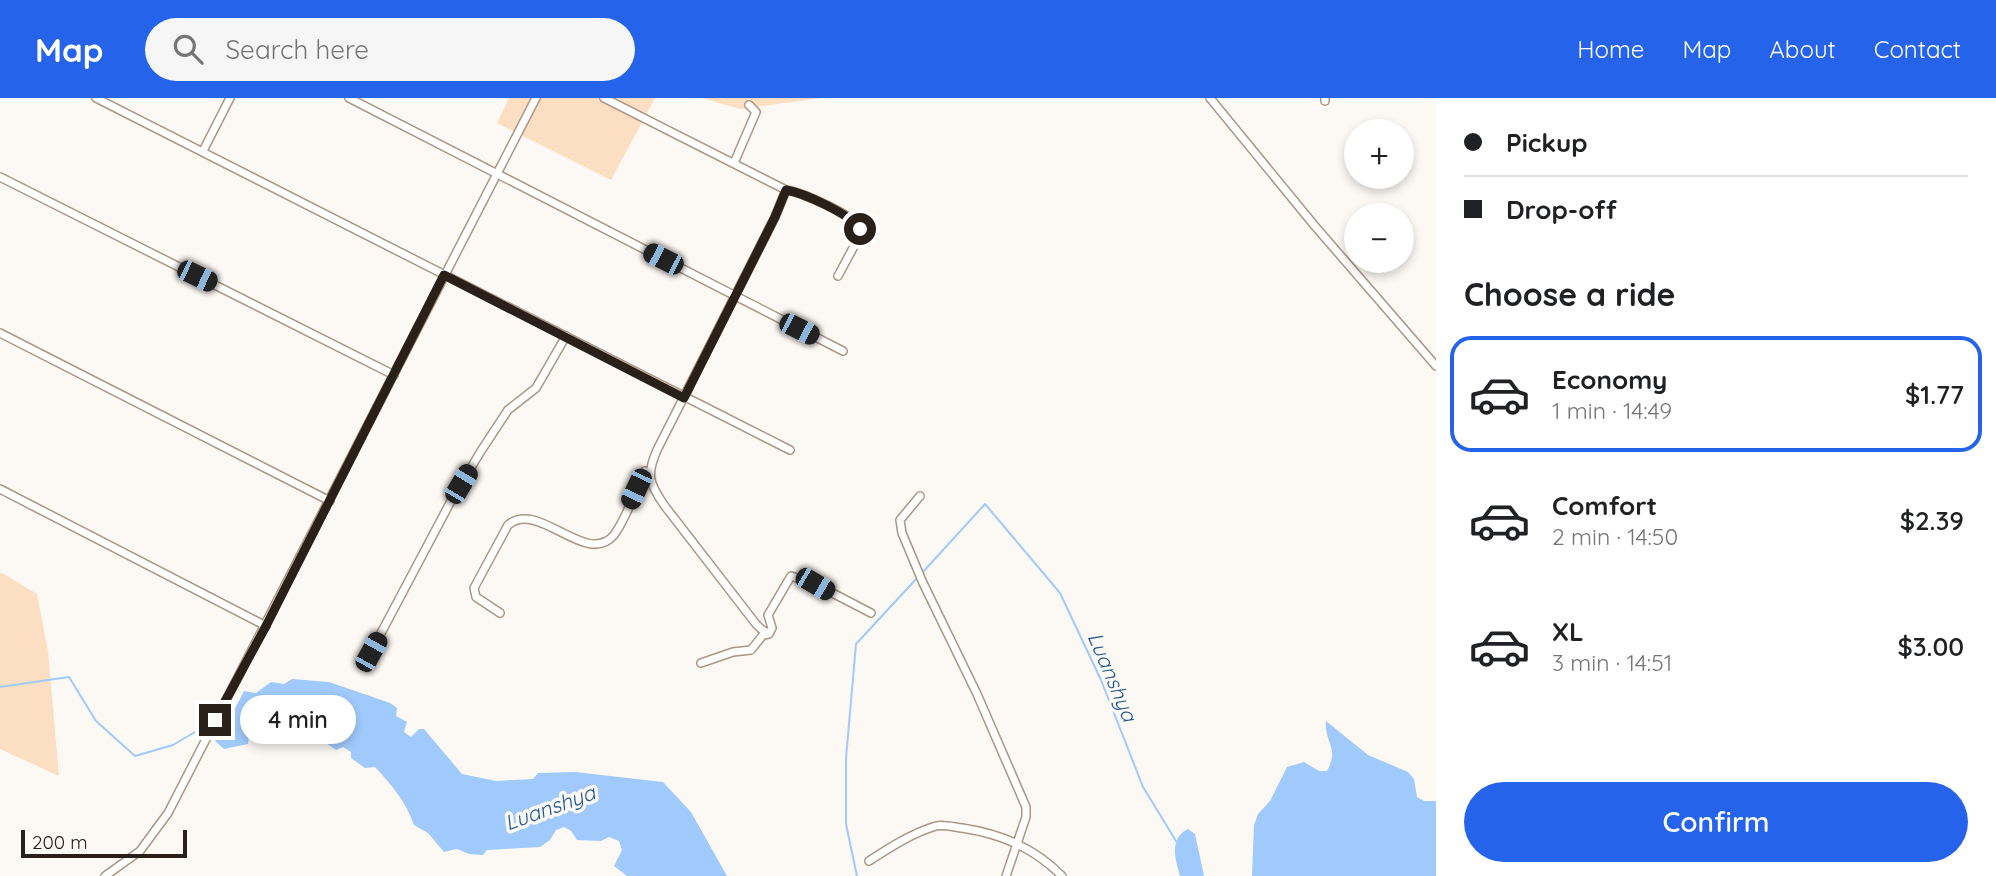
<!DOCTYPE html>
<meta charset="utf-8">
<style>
:root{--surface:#fff;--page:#f6f6f6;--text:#202124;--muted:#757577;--line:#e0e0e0;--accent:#2563eb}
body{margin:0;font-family:Quicksand,sans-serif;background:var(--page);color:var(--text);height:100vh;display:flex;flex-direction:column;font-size:26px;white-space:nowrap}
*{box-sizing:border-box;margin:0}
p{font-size:23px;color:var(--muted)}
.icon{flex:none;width:38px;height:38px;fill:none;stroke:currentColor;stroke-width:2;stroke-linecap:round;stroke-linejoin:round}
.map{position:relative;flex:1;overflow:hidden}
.sheet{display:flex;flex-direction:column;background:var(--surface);width:560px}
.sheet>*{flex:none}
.guide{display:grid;align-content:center;height:154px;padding:0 28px;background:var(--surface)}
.fabs{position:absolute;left:1344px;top:21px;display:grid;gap:14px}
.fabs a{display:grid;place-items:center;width:70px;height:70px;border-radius:50%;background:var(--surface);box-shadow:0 4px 10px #0003;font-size:35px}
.scale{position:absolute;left:21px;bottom:18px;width:166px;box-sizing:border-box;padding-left:7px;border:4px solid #282019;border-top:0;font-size:19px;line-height:24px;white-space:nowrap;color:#282019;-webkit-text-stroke:5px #fcf8f4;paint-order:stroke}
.end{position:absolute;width:32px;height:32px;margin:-16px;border:9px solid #282019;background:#fff;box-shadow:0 0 0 4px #fff}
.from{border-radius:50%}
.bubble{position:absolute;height:49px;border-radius:24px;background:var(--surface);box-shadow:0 4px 10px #0003;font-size:23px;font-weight:600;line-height:49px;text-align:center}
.car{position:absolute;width:21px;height:42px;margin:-21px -10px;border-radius:9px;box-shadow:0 0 5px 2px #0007;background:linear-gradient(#222 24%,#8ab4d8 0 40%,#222 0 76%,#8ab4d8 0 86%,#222 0)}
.guide b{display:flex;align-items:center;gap:24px;height:66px;font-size:26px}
.guide b+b{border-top:2px solid var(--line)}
.guide i{width:18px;height:18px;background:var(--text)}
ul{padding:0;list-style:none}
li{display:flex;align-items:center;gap:21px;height:116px;margin:0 14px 10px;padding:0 14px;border:4px solid transparent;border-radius:21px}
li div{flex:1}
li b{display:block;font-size:26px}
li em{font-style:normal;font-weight:600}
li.current{border-color:var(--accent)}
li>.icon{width:63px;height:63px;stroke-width:1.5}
h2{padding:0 28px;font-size:32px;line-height:84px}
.primary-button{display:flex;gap:14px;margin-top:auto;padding:14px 28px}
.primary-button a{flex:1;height:80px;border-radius:42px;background:var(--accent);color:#fff;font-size:28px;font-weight:600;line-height:80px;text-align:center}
header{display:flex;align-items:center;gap:42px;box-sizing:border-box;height:98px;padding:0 35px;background:var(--accent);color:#fff}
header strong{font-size:33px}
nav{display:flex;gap:38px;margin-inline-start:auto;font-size:24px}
.search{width:490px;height:63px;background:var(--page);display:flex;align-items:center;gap:18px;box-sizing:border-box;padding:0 24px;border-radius:38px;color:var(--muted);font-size:26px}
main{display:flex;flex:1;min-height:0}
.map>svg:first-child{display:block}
.green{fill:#fcdec2}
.water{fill:#a0cafc}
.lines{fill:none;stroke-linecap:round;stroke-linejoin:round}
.stream{stroke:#a0cafc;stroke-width:2}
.minor-casing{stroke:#ab9783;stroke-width:10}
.minor{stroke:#fff;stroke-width:7}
.route{stroke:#282019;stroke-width:9}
.labels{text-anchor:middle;stroke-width:7;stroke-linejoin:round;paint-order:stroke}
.water-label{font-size:21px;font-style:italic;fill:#1e5792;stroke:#fcf8f4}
</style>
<header>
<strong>Map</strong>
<div class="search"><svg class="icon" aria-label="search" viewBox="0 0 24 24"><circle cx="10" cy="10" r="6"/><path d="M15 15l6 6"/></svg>Search here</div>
<nav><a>Home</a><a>Map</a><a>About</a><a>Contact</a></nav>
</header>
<main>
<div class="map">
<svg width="1436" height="778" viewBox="0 0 1436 778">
<rect width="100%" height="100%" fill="#fcf8f4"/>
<g class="green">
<path d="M509,0H655L611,82L497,25Z"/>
<path d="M702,0H821L740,11Z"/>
<path d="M0,474L37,496L48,553L59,678L0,651Z"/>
</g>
<g class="water">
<path d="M292,581L329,584L390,605L397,610L396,618L407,624L404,634L411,639L419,631H424L462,676L496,683L533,681L538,675L575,674L663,684L691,714L727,778H627L614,768L622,752L619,743L609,739L601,743L577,742L571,733L564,729L556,732L550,742L540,749L487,752L483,757L469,756L457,751L444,754L428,735L414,727C406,704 392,687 375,669L365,670L351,660V654L343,649L336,652L308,632L284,626V635L260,642L254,636L249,638L248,646L224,651L215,643L220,626L228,624L244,593L256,595L271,584L284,586Z"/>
<path d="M1326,623L1368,657L1408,674L1414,681L1417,699L1424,703H1436V778H1252L1254,727L1258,716L1270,703L1287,669L1304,664L1319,673H1327C1340,650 1324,644 1326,623Z"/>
<path d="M1188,731L1195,736L1204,778H1180C1175,761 1169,740 1188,731Z"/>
</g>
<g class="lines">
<g class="stream">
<path d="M922,475L985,406L1060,495L1101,582L1143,689L1176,743"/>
<path d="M0,589L69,579L96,623L135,658L173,647L205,628H208"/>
<path d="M857,778L846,726V660L856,546L918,479"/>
</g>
<defs>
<g id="minor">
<path d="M96,0L790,352"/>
<path d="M349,0L843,253"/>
<path d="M604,0L786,92L775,119L657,352C646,377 649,385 664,407L756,526L761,531L768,535"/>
<path d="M1210,0L1314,127L1436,268"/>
<path d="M1325,0V3"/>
<path d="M203,53L230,0"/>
<path d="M734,65L756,14L749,7"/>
<path d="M0,79L394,277"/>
<path d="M786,92C801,94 848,115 858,127C861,132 860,131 860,137L838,178"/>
<path d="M0,235L330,403"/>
<path d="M0,391L266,528"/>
<path d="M920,398L900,422L902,435L923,485L977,596L1026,709V719L1006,778"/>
<path d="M500,515L476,499L474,490L508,427C539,401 586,470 614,437C626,421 636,392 645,373L649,376"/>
<path d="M371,554L451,403L481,353L508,312L536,290L566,238"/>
<path d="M701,565L733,554L751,552L763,537L769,536L772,530L768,517L791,478L815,486L871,515"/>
<path d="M869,763C889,750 912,735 936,728C943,726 954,729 962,730C1002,736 1034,750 1062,778"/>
<path d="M105,778L140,753L168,715L536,0"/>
</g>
</defs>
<use href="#minor" class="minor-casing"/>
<use href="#minor" class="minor"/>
</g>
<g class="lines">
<path class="route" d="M215,622L266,528L444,177L684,300L775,119L786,92C804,95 850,116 860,131"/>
</g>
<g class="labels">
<g class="water-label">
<text transform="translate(1112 579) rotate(67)" y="7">Luanshya</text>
<text transform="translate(550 710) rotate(-20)" y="7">Luanshya</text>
</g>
</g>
</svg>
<div class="fabs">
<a>+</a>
<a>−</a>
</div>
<div class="scale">200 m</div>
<i class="end from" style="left:860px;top:131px"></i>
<i class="end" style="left:215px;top:622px"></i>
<div class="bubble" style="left:240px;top:597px;width:116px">4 min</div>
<i class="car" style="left:663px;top:161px;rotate:297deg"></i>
<i class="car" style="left:197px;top:178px;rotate:116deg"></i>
<i class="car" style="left:799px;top:231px;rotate:117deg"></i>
<i class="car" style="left:461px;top:386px;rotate:31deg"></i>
<i class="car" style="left:636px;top:391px;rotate:205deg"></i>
<i class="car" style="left:815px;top:486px;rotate:120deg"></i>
<i class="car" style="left:371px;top:554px;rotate:29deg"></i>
</div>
<section class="sheet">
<div class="guide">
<b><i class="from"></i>Pickup</b>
<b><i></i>Drop-off</b>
</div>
<h2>Choose a ride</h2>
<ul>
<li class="current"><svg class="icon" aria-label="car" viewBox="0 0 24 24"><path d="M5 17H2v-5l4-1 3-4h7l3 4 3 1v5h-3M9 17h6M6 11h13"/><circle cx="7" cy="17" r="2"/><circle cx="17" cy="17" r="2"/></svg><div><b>Economy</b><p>1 min · 14:49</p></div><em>$1.77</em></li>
<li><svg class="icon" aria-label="car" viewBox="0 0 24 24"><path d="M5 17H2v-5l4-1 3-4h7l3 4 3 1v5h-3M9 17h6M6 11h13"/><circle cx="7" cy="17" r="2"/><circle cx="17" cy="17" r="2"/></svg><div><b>Comfort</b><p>2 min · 14:50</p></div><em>$2.39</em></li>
<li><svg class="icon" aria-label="car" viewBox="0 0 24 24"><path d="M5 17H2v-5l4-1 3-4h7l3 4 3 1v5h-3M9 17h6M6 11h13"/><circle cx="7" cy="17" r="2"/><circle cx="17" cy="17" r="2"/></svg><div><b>XL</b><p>3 min · 14:51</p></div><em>$3.00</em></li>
</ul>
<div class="primary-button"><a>Confirm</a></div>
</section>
</main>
